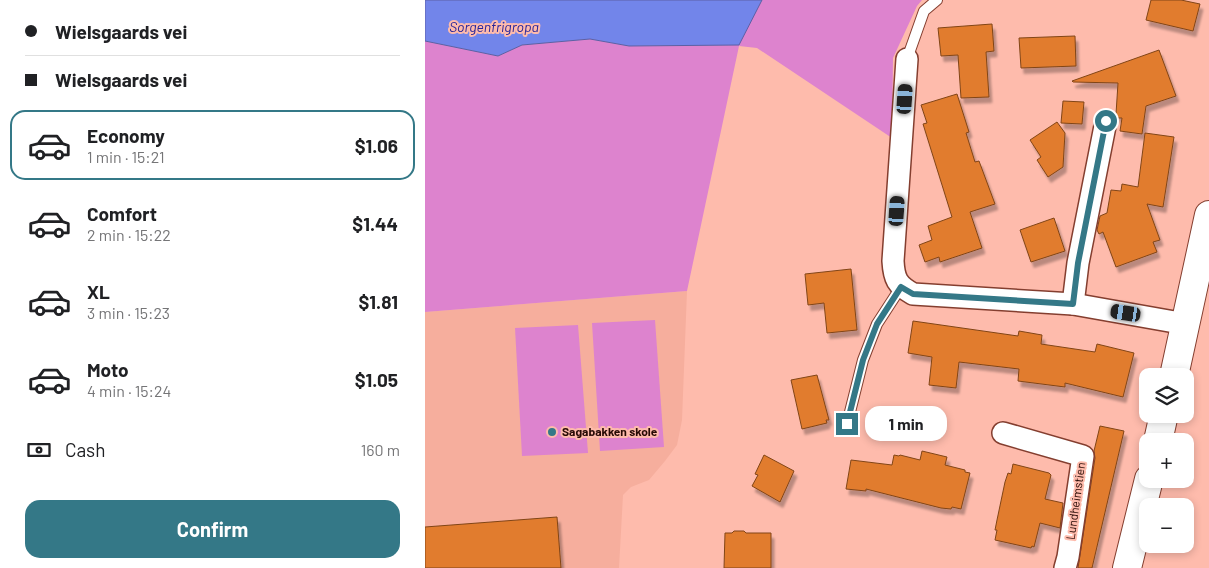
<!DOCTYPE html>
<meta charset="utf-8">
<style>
:root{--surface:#fff;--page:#f2f2f2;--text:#202124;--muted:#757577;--line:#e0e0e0;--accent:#347887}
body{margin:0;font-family:Barlow,sans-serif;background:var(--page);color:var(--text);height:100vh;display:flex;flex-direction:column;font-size:19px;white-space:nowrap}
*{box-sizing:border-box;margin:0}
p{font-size:16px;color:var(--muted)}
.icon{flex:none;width:28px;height:28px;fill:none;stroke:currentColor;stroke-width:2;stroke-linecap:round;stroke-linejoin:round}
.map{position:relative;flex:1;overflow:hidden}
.details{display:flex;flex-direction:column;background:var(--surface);width:425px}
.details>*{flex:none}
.guide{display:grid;align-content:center;height:110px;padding:0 25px;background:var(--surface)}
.fabs{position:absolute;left:714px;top:368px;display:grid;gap:10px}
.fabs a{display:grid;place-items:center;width:55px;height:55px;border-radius:10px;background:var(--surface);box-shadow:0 2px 8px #0003;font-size:25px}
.end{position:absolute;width:22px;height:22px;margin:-11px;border:6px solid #347887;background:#fff;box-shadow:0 0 0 2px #fff}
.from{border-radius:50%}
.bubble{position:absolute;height:35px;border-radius:15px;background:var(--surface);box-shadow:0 2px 8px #0003;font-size:16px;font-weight:700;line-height:35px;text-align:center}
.car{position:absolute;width:15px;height:30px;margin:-15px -8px;border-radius:6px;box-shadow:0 0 4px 1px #0007;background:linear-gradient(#222 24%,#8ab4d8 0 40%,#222 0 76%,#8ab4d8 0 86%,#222 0)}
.guide b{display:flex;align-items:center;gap:18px;height:48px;font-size:19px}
.guide b+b{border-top:1px solid var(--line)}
.guide i{width:12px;height:12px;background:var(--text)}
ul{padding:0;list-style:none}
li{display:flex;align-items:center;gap:15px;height:70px;margin:0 10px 8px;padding:0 15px;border:2px solid transparent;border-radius:15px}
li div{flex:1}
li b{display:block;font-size:19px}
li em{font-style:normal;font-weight:700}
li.current{border-color:var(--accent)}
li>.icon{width:45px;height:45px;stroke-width:1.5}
.pay{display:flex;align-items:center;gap:12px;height:55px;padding:0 25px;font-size:19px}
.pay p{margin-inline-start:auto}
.primary-button{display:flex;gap:10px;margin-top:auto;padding:10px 25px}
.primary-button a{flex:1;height:58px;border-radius:15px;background:var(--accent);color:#fff;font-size:20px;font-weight:700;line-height:58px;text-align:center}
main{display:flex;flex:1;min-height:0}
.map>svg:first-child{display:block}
.built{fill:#f6ae9d}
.green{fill:#dd83ce}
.water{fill:#7285ea;stroke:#5c60a5}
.building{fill:#e17c2f;stroke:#814517;filter:url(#shadow)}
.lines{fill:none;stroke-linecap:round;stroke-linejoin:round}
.service-casing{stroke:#843e2f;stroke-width:12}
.minor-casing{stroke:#843e2f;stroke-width:24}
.trunk-casing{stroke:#843e2f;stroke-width:30}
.service{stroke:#fff;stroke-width:10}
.minor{stroke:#fff;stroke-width:21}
.trunk{stroke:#fff;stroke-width:28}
.route{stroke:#347887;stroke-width:6}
.poi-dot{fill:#347887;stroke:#febbac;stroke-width:2}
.labels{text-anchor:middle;stroke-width:4;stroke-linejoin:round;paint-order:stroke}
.poi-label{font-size:12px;font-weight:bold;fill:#270a05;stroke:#febbac;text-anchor:start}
.street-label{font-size:12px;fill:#270a05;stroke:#febbac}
.water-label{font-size:14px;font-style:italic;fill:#262399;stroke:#febbac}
</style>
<main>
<section class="details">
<div class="guide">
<b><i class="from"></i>Wielsgaards vei</b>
<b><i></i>Wielsgaards vei</b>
</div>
<ul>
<li class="current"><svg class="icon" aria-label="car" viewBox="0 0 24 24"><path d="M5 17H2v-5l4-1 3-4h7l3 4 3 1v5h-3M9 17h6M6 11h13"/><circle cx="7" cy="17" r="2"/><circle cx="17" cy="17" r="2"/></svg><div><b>Economy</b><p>1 min · 15:21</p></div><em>$1.06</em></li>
<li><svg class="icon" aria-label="car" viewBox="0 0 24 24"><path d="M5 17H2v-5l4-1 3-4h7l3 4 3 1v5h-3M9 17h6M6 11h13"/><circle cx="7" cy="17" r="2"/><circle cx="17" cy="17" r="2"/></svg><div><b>Comfort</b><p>2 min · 15:22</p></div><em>$1.44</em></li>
<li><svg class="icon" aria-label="car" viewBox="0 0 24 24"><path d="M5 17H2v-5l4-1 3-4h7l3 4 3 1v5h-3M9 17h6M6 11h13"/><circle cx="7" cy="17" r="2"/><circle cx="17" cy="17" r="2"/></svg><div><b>XL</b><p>3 min · 15:23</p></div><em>$1.81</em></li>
<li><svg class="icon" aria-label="car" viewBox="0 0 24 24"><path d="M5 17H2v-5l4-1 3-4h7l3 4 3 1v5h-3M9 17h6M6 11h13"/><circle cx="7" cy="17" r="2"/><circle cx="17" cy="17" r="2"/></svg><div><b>Moto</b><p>4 min · 15:24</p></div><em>$1.05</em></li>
</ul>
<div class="pay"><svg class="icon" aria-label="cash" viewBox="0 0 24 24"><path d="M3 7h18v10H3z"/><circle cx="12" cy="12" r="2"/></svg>Cash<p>160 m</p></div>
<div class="primary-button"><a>Confirm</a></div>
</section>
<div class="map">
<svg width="784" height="568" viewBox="0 0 784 568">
<defs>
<filter id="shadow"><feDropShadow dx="3" dy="5.5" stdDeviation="1" flood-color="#0004"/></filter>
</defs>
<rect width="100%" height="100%" fill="#febbac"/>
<path class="built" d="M262,291L257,420L252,445L240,461L224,480L206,487L198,495L194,568H0V312Z"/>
<g class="green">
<path d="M337,0H497L492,6L468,58L467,138L332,48L314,46L262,291L0,312V41L73,56L97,45L165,39L204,46L313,45Z"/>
<path d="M230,320L239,447L175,451L167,323Z"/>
<path d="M153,325L163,453L97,456L90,328Z"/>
</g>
<path class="water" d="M0,0H337L314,45L204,46L165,39L97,45L73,56L0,41Z"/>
<g class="building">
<path d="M726,0H756L775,4L768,31L721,20Z"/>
<path d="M567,24L569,51L561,52L564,97L536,98L533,55L516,56L513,28Z"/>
<path d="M650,36L651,66L596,68L594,38Z"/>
<path d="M734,50L751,96L721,106L717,134L695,131L697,118H693L691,114L693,83L648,82L647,81Z"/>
<path d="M532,94L544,132L541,133L550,162L554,161L570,204L545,212L557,248L515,262L514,257L500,262L494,245L507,240L503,226L527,217L498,124L502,123L496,105Z"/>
<path d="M638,101L659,102L657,124L636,123Z"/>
<path d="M632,122L640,133L638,167L623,177L612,160L616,157L605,140Z"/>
<path d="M720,133L749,137L738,207L722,204L735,240L728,242L732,252L691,267L678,232L674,234L672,230L675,216L682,213L686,190L696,191L697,184L713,187Z"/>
<path d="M629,218L640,251L606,262L595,230Z"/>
<path d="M426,269L432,330L402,333L399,303L383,305L380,274Z"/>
<path d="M488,321L593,336L594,331L617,335L616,344L670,352L672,344L709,353L698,397L640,383V387L593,381L594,369L534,362L531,388L504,385L507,357L483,353Z"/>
<path d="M392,375L404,420H401L402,423L377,429L366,380Z"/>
<path d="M675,426L699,431L667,568H653L670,458L669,451Z"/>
<path d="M497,451L522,457L520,465L540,470V472L545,473L536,509L527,507L526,509L516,508L441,489V491L421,489L426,460L467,465L469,455L474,456L475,455L495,460Z"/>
<path d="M339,455L369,471L355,502L327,486L333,475L330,474Z"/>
<path d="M588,464L624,473L626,475L620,499L638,503L635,528L615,523L609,547L607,546L606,548L570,540L572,530H570L572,520L580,482L583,473L586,474Z"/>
<path d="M132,517L136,568H0V527Z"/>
<path d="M309,531H319L321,533H346V568H299L300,533H307Z"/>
</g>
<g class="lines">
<defs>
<g id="service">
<path d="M482,59L499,11L512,0"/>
<path d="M422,424L438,360L452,324L476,287"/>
</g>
<g id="minor">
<path d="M482,59L468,261C469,279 472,285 488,294L648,304L761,324"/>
<path d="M648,304L653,263L681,121"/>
<path d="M578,433L658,456L643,557L640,568"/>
</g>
<g id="trunk">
<path d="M749,376L784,215"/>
<path d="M733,441L739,414"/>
<path d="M702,568L724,479"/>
</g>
</defs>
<use href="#service" class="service-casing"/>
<use href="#minor" class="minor-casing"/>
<use href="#trunk" class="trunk-casing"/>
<use href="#service" class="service"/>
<use href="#minor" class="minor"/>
<use href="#trunk" class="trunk"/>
</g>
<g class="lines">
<path class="route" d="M422,424L438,360L452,324L476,287L488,294L648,304L653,263L681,121"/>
</g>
<circle class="poi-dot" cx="127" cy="432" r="5"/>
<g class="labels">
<g class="poi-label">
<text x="137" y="436">Sagabakken skole</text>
</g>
<g class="street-label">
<text transform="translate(651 501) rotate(-82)" y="4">Lundheimstien</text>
</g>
<g class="water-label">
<text x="69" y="32">Sorgenfrigropa</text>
</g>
</g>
</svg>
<div class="fabs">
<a><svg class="icon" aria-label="layers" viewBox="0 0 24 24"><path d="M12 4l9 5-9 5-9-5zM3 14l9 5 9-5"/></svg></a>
<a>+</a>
<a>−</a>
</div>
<i class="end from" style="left:681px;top:121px"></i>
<i class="end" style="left:422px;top:424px"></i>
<div class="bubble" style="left:440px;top:406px;width:82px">1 min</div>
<i class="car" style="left:480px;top:99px;rotate:4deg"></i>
<i class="car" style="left:472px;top:211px;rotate:4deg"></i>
<i class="car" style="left:701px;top:313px;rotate:279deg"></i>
</div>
</main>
